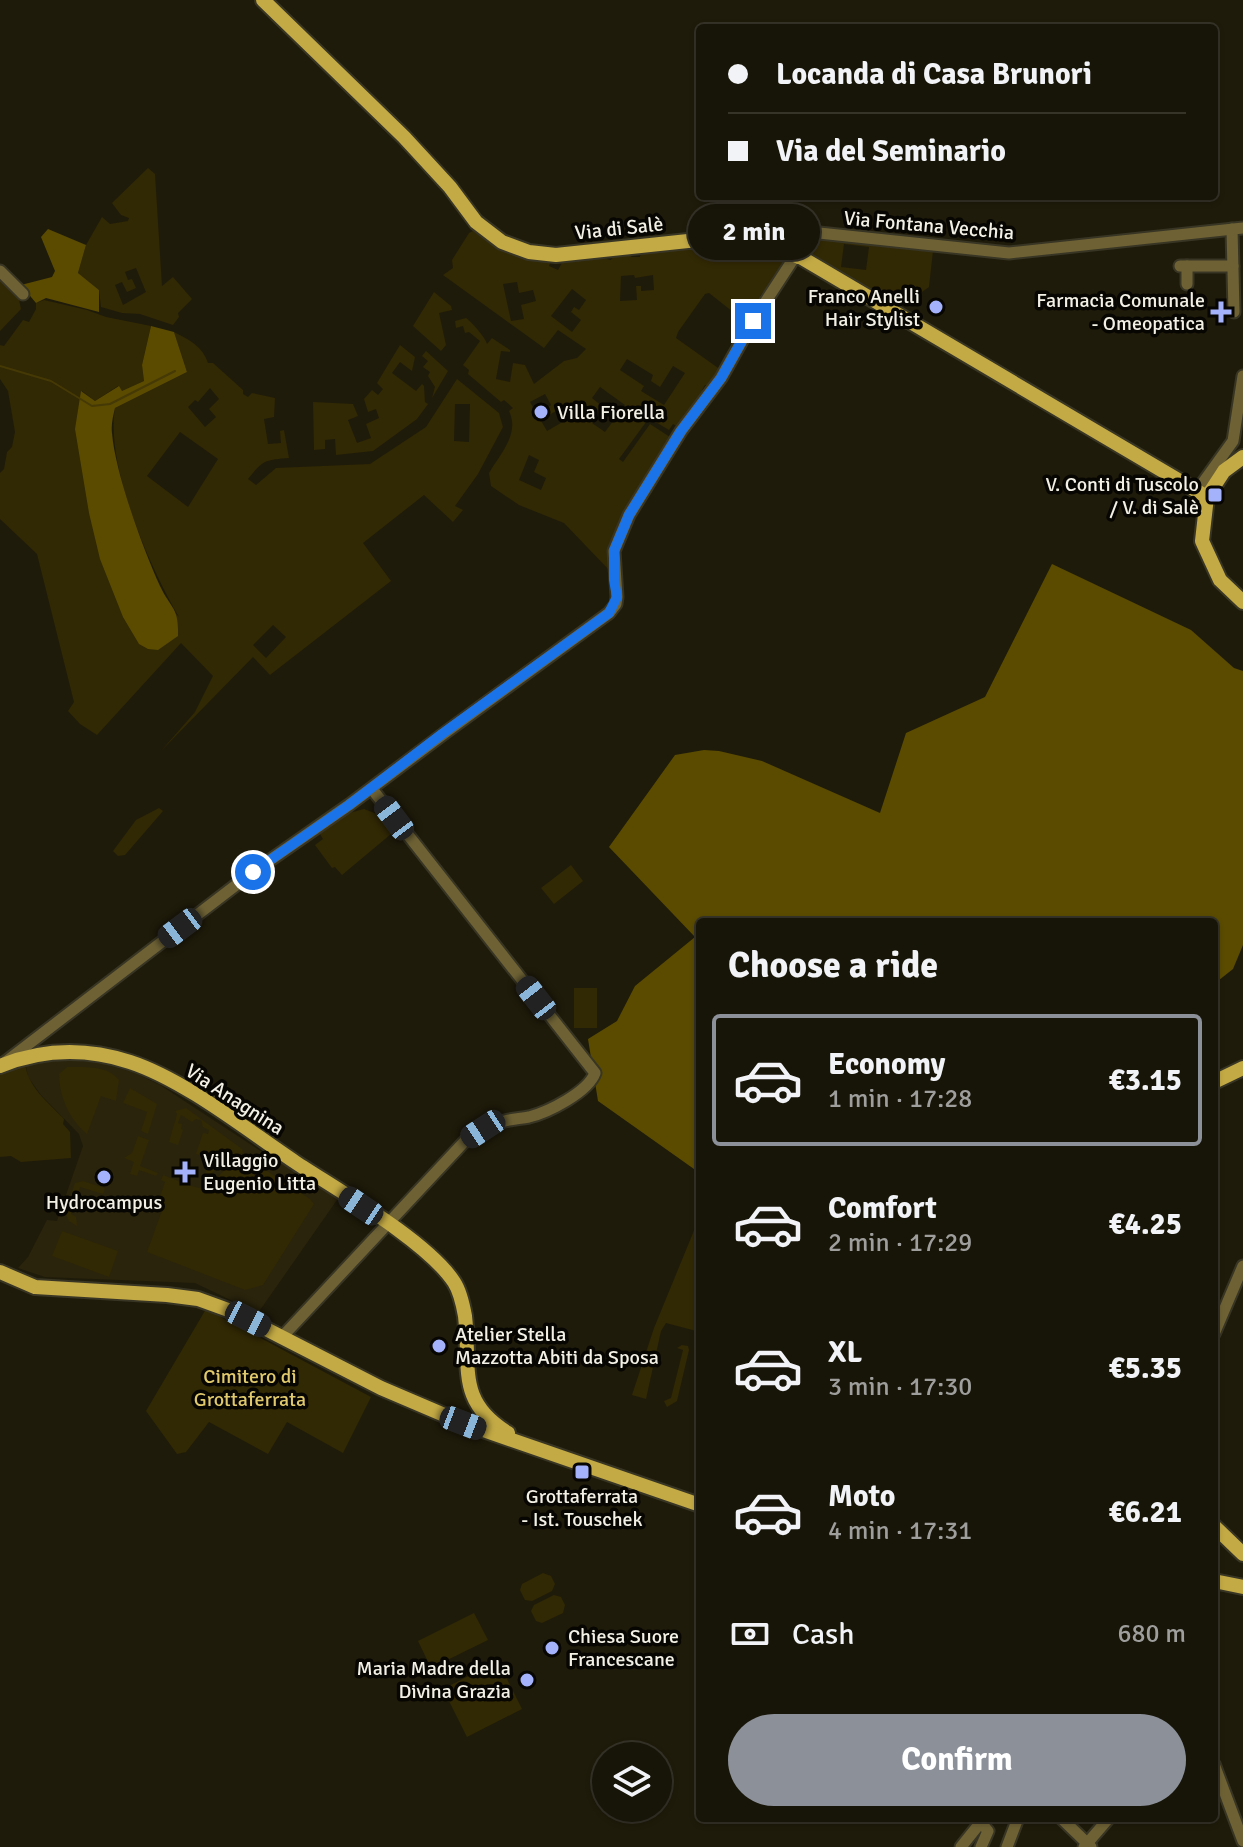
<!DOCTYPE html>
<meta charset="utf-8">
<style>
:root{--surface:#171408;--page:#201d12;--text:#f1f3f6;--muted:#9e9e9c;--line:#363329;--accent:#8c9099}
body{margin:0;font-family:Signika,sans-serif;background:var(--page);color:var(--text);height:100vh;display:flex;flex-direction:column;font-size:30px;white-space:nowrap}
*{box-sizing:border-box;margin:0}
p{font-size:26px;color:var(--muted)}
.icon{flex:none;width:44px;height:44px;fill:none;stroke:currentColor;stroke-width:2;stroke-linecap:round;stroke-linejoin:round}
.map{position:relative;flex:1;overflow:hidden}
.sheet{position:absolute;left:696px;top:918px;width:522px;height:904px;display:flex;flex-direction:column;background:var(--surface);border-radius:8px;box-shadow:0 2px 6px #0004,0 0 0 2px var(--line)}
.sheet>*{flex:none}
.top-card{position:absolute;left:696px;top:24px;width:522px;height:176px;border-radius:8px;box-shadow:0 2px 6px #0004,0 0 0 2px var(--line);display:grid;align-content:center;height:176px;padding:0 32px;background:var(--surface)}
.controls{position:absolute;left:592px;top:1742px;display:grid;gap:16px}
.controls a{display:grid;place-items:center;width:80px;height:80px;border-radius:50%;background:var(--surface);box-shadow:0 2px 6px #0004,0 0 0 2px var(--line);font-size:40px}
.end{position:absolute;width:36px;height:36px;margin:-18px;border:10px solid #1a73e8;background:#fff;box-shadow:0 0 0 4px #fff}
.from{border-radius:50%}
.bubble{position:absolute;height:56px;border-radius:28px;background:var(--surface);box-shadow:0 2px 6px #0004,0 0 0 2px var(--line);font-size:26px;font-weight:800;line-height:56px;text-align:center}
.car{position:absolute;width:24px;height:48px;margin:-24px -12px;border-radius:10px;box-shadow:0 0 6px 2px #0007;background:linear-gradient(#222 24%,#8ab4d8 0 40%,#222 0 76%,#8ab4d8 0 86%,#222 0)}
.top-card b{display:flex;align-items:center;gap:28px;height:76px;font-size:30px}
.top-card b+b{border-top:2px solid var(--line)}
.top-card i{width:20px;height:20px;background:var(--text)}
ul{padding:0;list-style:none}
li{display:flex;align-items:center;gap:24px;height:132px;margin:0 16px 12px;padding:0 16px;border:4px solid transparent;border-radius:8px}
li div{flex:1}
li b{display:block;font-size:30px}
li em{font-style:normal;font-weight:800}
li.active{border-color:var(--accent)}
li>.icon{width:72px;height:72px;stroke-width:1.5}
h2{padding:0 32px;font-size:36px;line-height:96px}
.pay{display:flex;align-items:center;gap:20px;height:88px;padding:0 32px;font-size:30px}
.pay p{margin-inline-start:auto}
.action{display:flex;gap:16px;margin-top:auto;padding:16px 32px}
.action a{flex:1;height:92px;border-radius:48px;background:var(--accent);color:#fff;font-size:32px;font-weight:800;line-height:92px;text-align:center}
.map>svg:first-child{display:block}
.built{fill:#2a240c}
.green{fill:#312804;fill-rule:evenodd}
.forest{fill:#5a4b01}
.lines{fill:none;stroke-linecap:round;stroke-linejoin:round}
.stream{stroke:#453905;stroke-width:2}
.minor-casing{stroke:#383524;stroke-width:15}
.major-casing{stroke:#383524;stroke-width:18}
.minor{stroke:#6e6235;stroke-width:11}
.major{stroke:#c3aa45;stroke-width:14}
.route{stroke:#1a73e8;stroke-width:10}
.poi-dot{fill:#a4b2fc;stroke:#070602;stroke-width:3}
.labels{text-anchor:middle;stroke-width:7;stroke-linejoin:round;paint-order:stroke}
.street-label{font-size:20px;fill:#f3f1e6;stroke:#070602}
.poi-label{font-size:20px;fill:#f3f1e6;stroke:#070602;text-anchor:end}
.park-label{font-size:20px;fill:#e0c96d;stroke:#070602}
</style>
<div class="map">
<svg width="1243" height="1847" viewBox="0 0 1243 1847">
<rect width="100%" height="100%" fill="#1f1b0a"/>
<path class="built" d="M47,1058L101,1063L135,1073L160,1085L262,1152L339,1197L258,1313L195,1283L45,1277L18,1268L28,1257L47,1220L57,1221L83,1146L79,1134L41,1095L28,1077L25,1061Z"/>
<g class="green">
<path d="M148,168L155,174L162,286L173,277L192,299L178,313L179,317L173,325L140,314L122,313L101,307L99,290L78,273L86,245L102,217L110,224L128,221L129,218L121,215L112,203ZM136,268L146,292L123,305L115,285L122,282L127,292L136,288L132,279L128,280L125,272Z"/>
<path d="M473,231L497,249L551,260L549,266L558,270L563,261L600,257L611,260L614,255L629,254L632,257H640L641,253L672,247L744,246L745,253L752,250L789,257L769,290H765L760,296L762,299L747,323L709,293L705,294L678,332L676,338L721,370L709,385H705L702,390L703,394L678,427L673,424L669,430L649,418L619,459L623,462L650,424L670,437L671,441L632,503L610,571L564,523L519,505L491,486L489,473C500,454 520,434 509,411L513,408L504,400L501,402L468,374L469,370L463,365L480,341L469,332L465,333L463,326L456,328L455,321L466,318C471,321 486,338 487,344L492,338L510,350V352L501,351L496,379L510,382L513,363L525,365L534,384L564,361L577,358L586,349L558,330L544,348L443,275L453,268L452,260L469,233ZM634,275L635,278L653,275L654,290L641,291V286H636L637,300L620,301L621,276ZM517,282L519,293L533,290L536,301L521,305L524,319L511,321L503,284ZM572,289L586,300L579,310L574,307L571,312L581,320L572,332L551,316ZM627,359L653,375L651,381L660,387L673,366L685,373L664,405L641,391L644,386L620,370ZM600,387L625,405L605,432L592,423L603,407L592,398ZM545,394L551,405L546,409L549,415L560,409L566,420L547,431L530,402ZM529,455L539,460L534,472L546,478L541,490L519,480Z"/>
<path d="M813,237L904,246L908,250L912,248L933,251L929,287L899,308L890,299H885L805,255L802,244ZM844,244L869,247L866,270L841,267Z"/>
<path d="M0,276L18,295L21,309L0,331Z"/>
<path d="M434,292L451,306L452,310L439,313L446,345L441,351L413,326Z"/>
<path d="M44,300L87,310L106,317L151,326L142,365L144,381L122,392L118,386L95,401L82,391L89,513L179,617C150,568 105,465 115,408L187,372L174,332C190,340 203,347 208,363H213L243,390V394L248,397L252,393L275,398L274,417L264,419L268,444L281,443L280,431L284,430L289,458C263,460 263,461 248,479L256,485L276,468L370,464L426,427L457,379L499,413L503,427L478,474L455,506L463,510L453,522L424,495L363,543L391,581L270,675L253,657L161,751L195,712L213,676L181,643L97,735L80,724L68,711L74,702L37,554L0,519V473L4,469L7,452L12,447L15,432L8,391L0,379V345L4,346L23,320L29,322L36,309V303ZM210,388L219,399L209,409L216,417L205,427L188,407L195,400L198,402ZM455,404H470L469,442L454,441ZM180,432L218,459L188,507L147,476ZM273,625L286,637L266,658L253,645Z"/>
<path d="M400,345L415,357L412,371L400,362L392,373L416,391L422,384L424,386L425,402L428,404L417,419L373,451L336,455L335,439L325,440V449L314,450L313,402L353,404L358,416L348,420L357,443L371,438L366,424L379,418L376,409L368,412L364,399L372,390L378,395L383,389L377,383Z"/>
<path d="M426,351L448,371L432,398L435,387L428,376L430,372L423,367L428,361L422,356Z"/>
<path d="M159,808L163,811L125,855L118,856L113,851L136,820Z"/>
<path d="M364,809L390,819L397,829L342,875L335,867L332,868L315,845L323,839L320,834L349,813Z"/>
<path d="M571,865L583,881L554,904L541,888Z"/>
<rect x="574" y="988" width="23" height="40"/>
<path d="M25,1061C26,1086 48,1102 64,1119L63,1124L70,1132L71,1158L21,1162L11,1156L0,1157V1070Z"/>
<path d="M67,1067C84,1067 108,1065 119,1080L116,1101L101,1096L87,1134C70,1120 59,1097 59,1074Z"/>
<path d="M130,1088L157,1104L148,1134L141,1131L147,1112L123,1103Z"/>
<path d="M186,1108L242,1149L243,1153C217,1157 219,1173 204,1177L210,1159L196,1154L203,1133L208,1134L209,1130L203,1127L201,1120L196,1119L192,1122L181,1115L178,1123L182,1124L181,1129L183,1130L178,1145L169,1142L177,1114L175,1111Z"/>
<path d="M138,1136L149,1140L140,1166L158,1173L156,1176L139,1170L137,1176L130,1174L134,1162L124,1158L132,1153Z"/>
<path d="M242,1160L255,1163L310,1199L314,1204L263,1285L245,1290L147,1252L164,1205L158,1202L165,1182L161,1180L163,1175C174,1179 188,1186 200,1188C216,1189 222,1163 242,1160Z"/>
<path d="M83,1181L105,1188L103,1194L80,1187L71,1214L76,1217L77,1226L69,1221L65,1213L75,1183Z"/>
<path d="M700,1216V1332L666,1323L661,1331L646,1399L632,1395L654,1328Z"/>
<path d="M62,1231L118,1251L109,1277L52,1256Z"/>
<path d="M206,1309L371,1397L343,1453L287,1422L268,1454L209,1422L186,1452L177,1454L146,1411Z"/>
<path d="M682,1345L688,1346L689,1350L677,1401L667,1407L664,1401L671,1398L683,1350L677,1348Z"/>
<path d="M543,1573L551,1576L555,1584L552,1591L532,1601L525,1600L520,1590L522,1584Z"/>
<path d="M554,1595L561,1597L565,1605L563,1613L542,1623L536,1621L531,1611L534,1605Z"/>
<path d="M474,1613L488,1640L431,1668L418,1641Z"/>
<path d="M498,1661L522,1709L467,1737L443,1689Z"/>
</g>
<g class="forest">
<path d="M48,229L86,245L78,273L99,290V312L46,298L36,303L21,285L52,277L55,271L41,237Z"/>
<path d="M151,326L174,332L187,372L115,408C113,416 111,425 112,433C115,472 143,549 160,586C171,609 179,607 178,636L158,650L148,649L139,644L123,617L100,559L89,513L75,429L81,391L95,401L119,386L122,391L144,381L142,365Z"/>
<path d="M1052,564L1191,630L1234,668L1243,671V945L1233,969L1214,984V922H700V1169H694L598,1101L588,1039L617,1021L635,986L695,937L609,847L675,755L704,750L719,751L762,761L880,813L906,733L985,697Z"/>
</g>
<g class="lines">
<path class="stream" d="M0,366L51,381L92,406L110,404L175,371"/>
<defs>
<g id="minor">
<path d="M1232,229L1234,312"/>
<path d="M759,241L819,233L1009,253L1243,228"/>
<path d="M1180,266H1233"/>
<path d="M1187,266V284"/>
<path d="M0,271L23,294"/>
<path d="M1197,491L1233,441L1243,376"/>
<path d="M4,1063L253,872L349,805L446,732L609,613L616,604L617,597L614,551L629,515L681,431L721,378L753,321L796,255"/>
<path d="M1214,1334L1243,1266"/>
<path d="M282,1337L465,1141C476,1134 486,1127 498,1123C508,1119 518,1119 529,1117C549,1112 588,1092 595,1073L372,789"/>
<path d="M1214,1764L1243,1841"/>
<path d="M977,1818L988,1831L981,1847"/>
<path d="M1061,1818L1091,1847"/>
<path d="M961,1847L981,1822"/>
<path d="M1007,1847L1018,1818"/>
<path d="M1084,1847L1109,1818"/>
</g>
<g id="major">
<path d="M263,0L404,137L450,187L476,222L502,242L529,252L556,255L688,241H756L802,258L1207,497"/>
<path d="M799,257L796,244L805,234"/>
<path d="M1243,457L1224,471L1207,497L1202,541L1220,580L1243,602"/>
<path d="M0,1066C42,1049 87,1048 130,1062C185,1080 247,1130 295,1162C339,1191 427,1241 454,1282C460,1291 463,1305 465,1316C471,1368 456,1401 508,1433"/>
<path d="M1214,1082L1243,1068"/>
<path d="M0,1272L35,1287L167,1295L198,1299L231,1311L381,1388L463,1423L700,1505"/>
<path d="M1214,1526L1243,1554"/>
<path d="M1214,1581L1243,1587"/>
</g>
</defs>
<use href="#minor" class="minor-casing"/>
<use href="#major" class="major-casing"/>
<use href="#minor" class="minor"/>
<use href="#major" class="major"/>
</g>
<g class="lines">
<path class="route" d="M253,872L349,805L442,734L609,613L617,597L614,580V551L629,515L681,431L721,378L753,321"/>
</g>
<g class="poi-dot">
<circle cx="936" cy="307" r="8"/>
<path d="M1217 300h8v8h8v8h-8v8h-8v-8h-8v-8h8z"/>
<circle cx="541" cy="412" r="8"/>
<rect x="1207" y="487" width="16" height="16" rx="4"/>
<path d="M181 1160h8v8h8v8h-8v8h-8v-8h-8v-8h8z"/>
<circle cx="104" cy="1177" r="8"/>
<circle cx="439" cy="1346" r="8"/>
<rect x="574" y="1464" width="16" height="16" rx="4"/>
<circle cx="552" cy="1648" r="8"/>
<circle cx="527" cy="1680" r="8"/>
</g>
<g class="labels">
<g class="street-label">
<text transform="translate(929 225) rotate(5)" y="7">Via Fontana Vecchia</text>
<text transform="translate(619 228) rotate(-6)" y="7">Via di Salè</text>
<text transform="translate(235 1099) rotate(33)" y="7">Via Anagnina</text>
</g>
<g class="poi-label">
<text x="920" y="303">Franco Anelli<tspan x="920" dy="23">Hair Stylist</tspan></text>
<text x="1205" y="307">Farmacia Comunale<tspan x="1205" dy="23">- Omeopatica</tspan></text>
<text x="557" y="419" text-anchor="start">Villa Fiorella</text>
<text x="1199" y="491">V. Conti di Tuscolo<tspan x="1199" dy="23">/ V. di Salè</tspan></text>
<text x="203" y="1167" text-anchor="start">Villaggio<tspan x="203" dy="23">Eugenio Litta</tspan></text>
<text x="104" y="1209" text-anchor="middle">Hydrocampus</text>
<text x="455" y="1341" text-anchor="start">Atelier Stella<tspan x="455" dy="23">Mazzotta Abiti da Sposa</tspan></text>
<text x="582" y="1503" text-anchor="middle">Grottaferrata<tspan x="582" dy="23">- Ist. Touschek</tspan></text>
<text x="568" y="1643" text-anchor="start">Chiesa Suore<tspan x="568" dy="23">Francescane</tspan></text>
<text x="511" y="1675">Maria Madre della<tspan x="511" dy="23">Divina Grazia</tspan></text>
</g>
<g class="park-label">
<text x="250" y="1383">Cimitero di<tspan x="250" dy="23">Grottaferrata</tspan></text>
</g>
</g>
</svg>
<div class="controls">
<a><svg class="icon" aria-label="layers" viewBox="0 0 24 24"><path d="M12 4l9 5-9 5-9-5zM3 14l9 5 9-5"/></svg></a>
</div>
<i class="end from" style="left:253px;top:872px"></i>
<i class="end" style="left:753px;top:321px"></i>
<div class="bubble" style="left:688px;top:204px;width:132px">2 min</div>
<i class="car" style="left:394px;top:818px;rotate:323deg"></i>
<i class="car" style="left:180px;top:928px;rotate:233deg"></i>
<i class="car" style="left:536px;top:998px;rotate:322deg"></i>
<i class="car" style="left:483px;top:1129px;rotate:237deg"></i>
<i class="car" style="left:361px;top:1206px;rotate:304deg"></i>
<i class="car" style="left:248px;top:1319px;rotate:117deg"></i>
<i class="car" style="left:463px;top:1423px;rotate:111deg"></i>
<div class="top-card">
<b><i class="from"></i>Locanda di Casa Brunori</b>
<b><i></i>Via del Seminario</b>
</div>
<section class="sheet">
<h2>Choose a ride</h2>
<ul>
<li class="active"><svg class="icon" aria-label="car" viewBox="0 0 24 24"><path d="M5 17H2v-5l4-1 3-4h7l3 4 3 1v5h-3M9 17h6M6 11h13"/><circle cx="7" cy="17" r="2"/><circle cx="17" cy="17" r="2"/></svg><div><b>Economy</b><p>1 min · 17:28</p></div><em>€3.15</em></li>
<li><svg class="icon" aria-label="car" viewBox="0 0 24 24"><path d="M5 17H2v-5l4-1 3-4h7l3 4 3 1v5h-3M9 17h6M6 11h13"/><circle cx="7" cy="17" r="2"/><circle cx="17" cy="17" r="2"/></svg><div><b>Comfort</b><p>2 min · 17:29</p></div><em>€4.25</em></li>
<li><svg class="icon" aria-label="car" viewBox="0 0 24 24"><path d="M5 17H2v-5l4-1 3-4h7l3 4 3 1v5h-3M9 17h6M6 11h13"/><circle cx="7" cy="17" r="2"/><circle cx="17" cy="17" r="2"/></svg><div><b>XL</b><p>3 min · 17:30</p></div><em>€5.35</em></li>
<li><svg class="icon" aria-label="car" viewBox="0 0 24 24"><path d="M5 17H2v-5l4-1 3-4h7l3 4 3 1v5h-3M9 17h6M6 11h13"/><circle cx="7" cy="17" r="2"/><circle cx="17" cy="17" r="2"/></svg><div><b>Moto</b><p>4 min · 17:31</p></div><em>€6.21</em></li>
</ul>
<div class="pay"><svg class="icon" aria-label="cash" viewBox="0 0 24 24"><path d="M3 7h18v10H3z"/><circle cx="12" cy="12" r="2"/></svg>Cash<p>680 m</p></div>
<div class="action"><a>Confirm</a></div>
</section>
</div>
